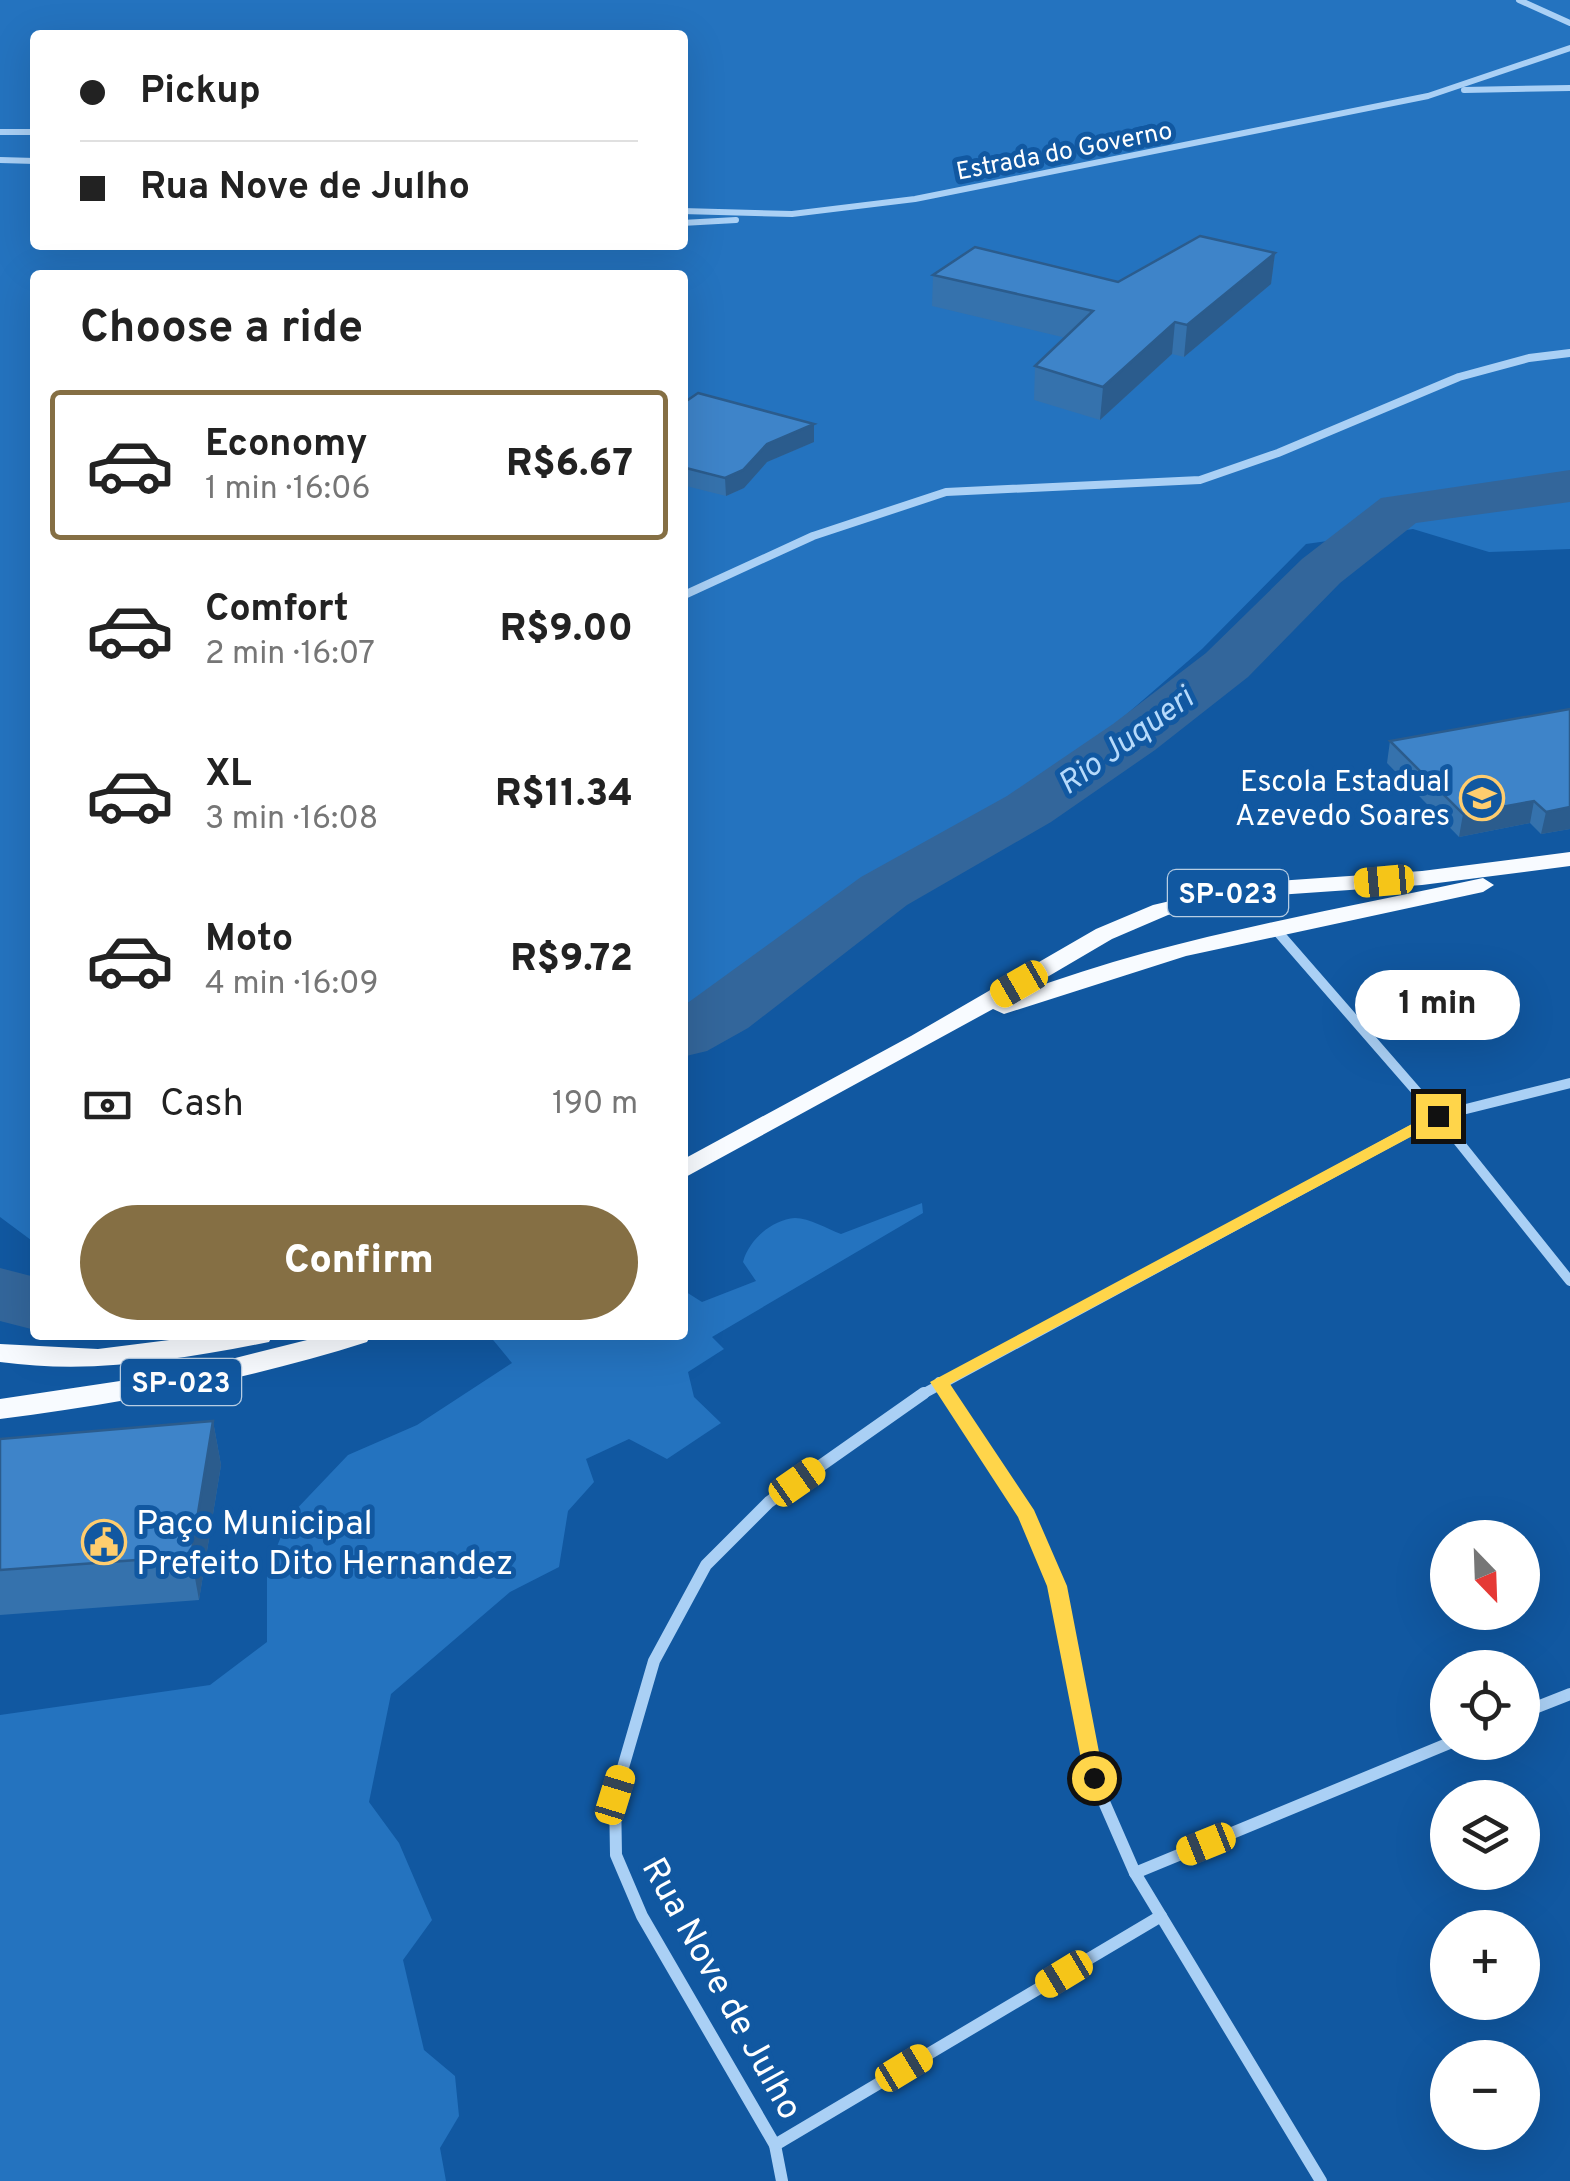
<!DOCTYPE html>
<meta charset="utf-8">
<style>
:root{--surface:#fff;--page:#f2f2f2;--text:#222;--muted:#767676;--line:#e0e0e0;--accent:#856f44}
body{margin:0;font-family:Overpass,sans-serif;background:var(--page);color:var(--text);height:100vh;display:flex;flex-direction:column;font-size:38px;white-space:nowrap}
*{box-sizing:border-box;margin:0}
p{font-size:32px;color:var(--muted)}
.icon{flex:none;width:55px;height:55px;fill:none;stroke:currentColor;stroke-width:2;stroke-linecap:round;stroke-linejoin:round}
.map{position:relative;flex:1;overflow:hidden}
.drawer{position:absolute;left:30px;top:270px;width:658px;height:1070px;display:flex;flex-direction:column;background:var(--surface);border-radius:10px;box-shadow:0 10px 40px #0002}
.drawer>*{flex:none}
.hud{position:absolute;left:30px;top:30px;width:658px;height:220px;border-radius:10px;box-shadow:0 10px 40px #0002;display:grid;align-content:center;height:220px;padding:0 50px;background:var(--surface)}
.needle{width:65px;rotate:157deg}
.buttons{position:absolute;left:1430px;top:1520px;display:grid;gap:20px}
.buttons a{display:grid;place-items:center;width:110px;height:110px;border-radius:50%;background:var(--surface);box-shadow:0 10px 40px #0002;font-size:50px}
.end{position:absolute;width:45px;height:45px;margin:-22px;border:12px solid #ffd54a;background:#111;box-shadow:0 0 0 5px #111}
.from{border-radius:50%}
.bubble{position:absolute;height:70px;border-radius:35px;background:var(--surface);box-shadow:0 10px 40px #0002;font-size:32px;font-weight:800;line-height:70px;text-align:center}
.car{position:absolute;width:30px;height:60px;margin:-30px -15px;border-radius:12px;box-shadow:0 0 8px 2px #0007;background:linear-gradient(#f5c518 24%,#345 0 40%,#f5c518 0 76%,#345 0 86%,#f5c518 0)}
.hud b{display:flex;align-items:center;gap:35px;height:95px;font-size:38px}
.hud b+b{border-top:2px solid var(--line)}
.hud i{width:25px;height:25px;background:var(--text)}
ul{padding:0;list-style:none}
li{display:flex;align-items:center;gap:30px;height:150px;margin:0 20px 15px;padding:0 30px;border:5px solid transparent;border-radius:10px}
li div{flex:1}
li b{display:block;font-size:38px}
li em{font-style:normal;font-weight:800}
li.selected{border-color:var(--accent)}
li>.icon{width:90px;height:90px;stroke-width:1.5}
h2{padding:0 50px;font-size:45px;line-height:120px}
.pay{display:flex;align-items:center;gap:25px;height:110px;padding:0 50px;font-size:38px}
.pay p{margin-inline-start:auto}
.action{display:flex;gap:20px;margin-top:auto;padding:20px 50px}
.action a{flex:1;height:115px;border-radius:60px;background:var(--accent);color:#fff;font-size:40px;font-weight:800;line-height:115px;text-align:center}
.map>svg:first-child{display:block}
.green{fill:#2473bf;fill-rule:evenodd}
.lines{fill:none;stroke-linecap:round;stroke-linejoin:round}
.river{fill:#33669b;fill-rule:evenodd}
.minor-far3{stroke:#aad0f5;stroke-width:6}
.minor-far2{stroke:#aad0f5;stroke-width:8}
.minor-far1{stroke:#aad0f5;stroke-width:10}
.minor{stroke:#aad0f5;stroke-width:12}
.primary{fill:#f8fbff;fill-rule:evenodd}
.wall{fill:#3572ad}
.shaded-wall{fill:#2b5c8d}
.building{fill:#3e84c9;stroke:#2b5c8d;stroke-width:2.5}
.route{fill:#ffd54a}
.labels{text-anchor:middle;stroke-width:10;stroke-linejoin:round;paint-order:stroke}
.far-street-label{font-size:25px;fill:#fff;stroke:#1158a1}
.shield{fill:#1158a1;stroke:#b8cde3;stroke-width:2.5}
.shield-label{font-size:28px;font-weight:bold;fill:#fff}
.poi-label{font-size:30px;fill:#fff;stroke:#1158a1;text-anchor:end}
.water-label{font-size:32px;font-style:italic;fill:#b6dafb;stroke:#1158a1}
.near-poi-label{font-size:35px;fill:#fff;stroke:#1158a1;text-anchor:start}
.near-street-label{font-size:35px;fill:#fff;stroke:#1158a1}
</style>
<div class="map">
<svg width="1570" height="2181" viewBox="0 0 1570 2181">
<rect width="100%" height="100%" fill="#1158a1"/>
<g class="green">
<path d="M0,0H1570V549L1489,552L1413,529L1306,544L1202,649L1077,757L866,879L747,967L683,1006L682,275H35V1243L0,1217ZM35,35H682V245H35Z"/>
<path d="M922,1203L923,1213L712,1337L724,1349L688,1372L694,1397L721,1423L667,1459L629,1439L586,1459L594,1482L568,1511L559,1567L510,1592L391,1694L369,1802L399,1843L432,1920L403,1960L424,2050L455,2076L459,2116L440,2148L446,2181H0V1715L210,1685L267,1642V1571L289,1517L348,1455L417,1425L512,1363L489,1335H682L683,1290L702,1302L756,1281L743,1262C749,1240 771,1220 795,1218C809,1218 828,1229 841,1234Z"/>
</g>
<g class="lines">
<g class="river">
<path d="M1570,470V502L1416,523L1340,583L1248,677L1155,750L1051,822L907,905L748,1028L707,1051L682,1057V1007L861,877L1007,796L1113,724L1206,653L1302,559L1381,498Z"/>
<path d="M0,1268L35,1277V1330L0,1321Z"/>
</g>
<g class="minor-far3">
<path d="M1519,0L1570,23"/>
<path d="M1464,90L1570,88"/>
<path d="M0,132H35"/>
<path d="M0,160L35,161"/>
<path d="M682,211L792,214L915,199L1428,96L1570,48"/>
<path d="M682,223L736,220"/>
</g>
<path class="minor-far2" d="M682,596L813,536L946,492L1200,480L1278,453L1459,377L1529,358L1570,353"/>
<g class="minor-far1">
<path d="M1277,931L1438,1116L1570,1281"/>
<path d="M939,1382L948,1395"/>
<path d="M921,1395L1438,1116L1570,1083"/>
</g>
<g class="minor">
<path d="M946,1393L1028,1515L1057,1587L1094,1779L1135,1873L1321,2181"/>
<path d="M1522,1713L1570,1694"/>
<path d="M1135,1873L1452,1742"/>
<path d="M775,2145L1161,1916"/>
<path d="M782,2181L775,2145L642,1916L616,1855L615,1795L654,1661L706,1565L769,1502L924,1393"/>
</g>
<g class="primary">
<path d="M1570,852V866L1422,885L1247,897L1168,915L1112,939L1020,993C1169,937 1328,912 1483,878L1494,885L1483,892L1186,956L1004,1014L993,1009L682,1179V1160L911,1036L1096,929L1153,905L1247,883L1422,871Z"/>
<path d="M209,1335H273L269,1342L259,1344C172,1361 88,1374 0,1362V1344L98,1349Z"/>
<path d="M327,1335H371L367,1342C247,1380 125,1403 0,1419V1399L180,1372Z"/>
</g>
</g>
<g class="wall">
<path d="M1275,253L1271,284L1184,357L1172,354L1100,420L1034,400L1035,366L1066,338L932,306L933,275L1118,282Z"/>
<path d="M682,404L814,424V442L767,462L744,488L726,496L682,485Z"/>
<path d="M1570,709V829L1541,834L1530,823L1459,837L1387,763L1390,741Z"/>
<path d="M213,1421L221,1465L199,1600L0,1615V1439Z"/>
</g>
<g class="shaded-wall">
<path d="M1275,253L1271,284L1184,357L1187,325Z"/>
<path d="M1175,322L1172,354L1100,420L1103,387Z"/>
<path d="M814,424V442L767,462L744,488L726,496L725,478L767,444Z"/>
<path d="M1534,801L1530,823L1459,837L1463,814Z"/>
<path d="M1570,807V829L1541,834L1546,812Z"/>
<path d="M213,1421L221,1465L199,1600L191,1556Z"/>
</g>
<g class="building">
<path d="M1200,236L1275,253L1187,325L1175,322L1103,387L1035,366L1093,311L933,275L975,247L1118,282Z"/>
<path d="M698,393L814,424L767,444L743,470L725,478L682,467V404Z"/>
<path d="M1570,709V807L1546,812L1534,801L1463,814L1390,741Z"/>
<path d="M213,1421L191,1556L0,1570V1439Z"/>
</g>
<path class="route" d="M1438,1110L1446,1116L1444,1119L950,1384L1034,1510L1067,1586L1104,1778L1094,1787L1086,1784L1047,1586L1018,1517L930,1382Z"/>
<defs>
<symbol id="school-ring" viewBox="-11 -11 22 22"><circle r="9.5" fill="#1158a1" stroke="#ffcd6e" stroke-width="1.5"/><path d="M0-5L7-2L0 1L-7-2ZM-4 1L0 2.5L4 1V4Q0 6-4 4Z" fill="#ffcd6e"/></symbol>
<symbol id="civic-ring" viewBox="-11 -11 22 22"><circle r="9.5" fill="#1158a1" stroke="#ffcd6e" stroke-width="1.5"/><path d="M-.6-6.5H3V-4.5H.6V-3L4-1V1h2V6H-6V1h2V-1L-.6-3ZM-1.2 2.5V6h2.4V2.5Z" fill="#ffcd6e"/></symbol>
</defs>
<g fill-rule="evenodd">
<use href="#school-ring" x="1457" y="773" width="50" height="50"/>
<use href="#civic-ring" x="79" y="1517" width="50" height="50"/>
</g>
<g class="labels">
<g class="far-street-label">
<text transform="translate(1064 150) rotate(-11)" y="9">Estrada do Governo</text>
</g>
<g class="shield">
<rect x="1168" y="870" width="120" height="46" rx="8"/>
<rect x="121" y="1359" width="120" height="46" rx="8"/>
</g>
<g class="shield-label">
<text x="1228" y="903">SP-023</text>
<text x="181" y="1392">SP-023</text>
</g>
<g class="poi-label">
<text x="1450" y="791">Escola Estadual<tspan x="1450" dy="34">Azevedo Soares</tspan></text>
</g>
<g class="water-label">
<text transform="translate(1125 740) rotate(-36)" y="11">Rio Juqueri</text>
</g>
<g class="near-poi-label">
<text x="136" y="1534">Paço Municipal<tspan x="136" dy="40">Prefeito Dito Hernandez</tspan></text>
</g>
<g class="near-street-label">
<text transform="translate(723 1988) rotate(61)" y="12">Rua Nove de Julho</text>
</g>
</g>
</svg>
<div class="buttons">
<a><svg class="needle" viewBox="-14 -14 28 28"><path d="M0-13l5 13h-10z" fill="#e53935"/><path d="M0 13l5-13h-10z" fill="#767676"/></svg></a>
<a><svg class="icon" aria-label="locate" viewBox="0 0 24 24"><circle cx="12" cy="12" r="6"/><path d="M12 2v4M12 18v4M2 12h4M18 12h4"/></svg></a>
<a><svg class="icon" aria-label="layers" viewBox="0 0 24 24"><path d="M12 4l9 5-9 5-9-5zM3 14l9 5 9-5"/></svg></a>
<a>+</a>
<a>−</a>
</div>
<i class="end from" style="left:1094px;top:1778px"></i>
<i class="end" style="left:1438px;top:1116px"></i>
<div class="bubble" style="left:1355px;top:970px;width:165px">1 min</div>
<i class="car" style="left:1384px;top:881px;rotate:265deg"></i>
<i class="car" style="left:1019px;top:984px;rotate:240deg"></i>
<i class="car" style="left:797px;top:1482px;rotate:55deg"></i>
<i class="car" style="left:615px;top:1795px;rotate:17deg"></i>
<i class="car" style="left:1206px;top:1844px;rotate:248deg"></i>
<i class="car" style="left:1064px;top:1974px;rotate:239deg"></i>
<i class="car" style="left:904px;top:2068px;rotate:59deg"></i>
<div class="hud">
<b><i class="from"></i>Pickup</b>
<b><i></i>Rua Nove de Julho</b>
</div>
<section class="drawer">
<h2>Choose a ride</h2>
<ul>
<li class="selected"><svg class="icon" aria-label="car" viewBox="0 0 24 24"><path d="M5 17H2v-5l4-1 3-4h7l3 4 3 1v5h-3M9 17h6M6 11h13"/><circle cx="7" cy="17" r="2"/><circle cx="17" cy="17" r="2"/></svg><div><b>Economy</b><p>1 min · 16:06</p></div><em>R$6.67</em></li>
<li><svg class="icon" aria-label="car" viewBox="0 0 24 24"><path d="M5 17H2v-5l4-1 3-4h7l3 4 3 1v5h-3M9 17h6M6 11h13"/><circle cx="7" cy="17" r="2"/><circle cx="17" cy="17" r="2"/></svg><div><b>Comfort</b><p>2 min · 16:07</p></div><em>R$9.00</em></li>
<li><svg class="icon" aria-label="car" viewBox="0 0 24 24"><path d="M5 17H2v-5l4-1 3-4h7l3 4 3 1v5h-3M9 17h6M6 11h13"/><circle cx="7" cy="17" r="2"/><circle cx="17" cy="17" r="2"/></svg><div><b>XL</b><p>3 min · 16:08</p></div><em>R$11.34</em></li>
<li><svg class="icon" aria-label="car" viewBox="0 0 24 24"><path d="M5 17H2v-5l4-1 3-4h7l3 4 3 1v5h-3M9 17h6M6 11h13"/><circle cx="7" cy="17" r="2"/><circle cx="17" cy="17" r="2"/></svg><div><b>Moto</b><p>4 min · 16:09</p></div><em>R$9.72</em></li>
</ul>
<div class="pay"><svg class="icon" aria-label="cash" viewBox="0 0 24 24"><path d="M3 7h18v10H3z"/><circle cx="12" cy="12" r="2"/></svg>Cash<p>190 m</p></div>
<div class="action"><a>Confirm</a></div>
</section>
</div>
